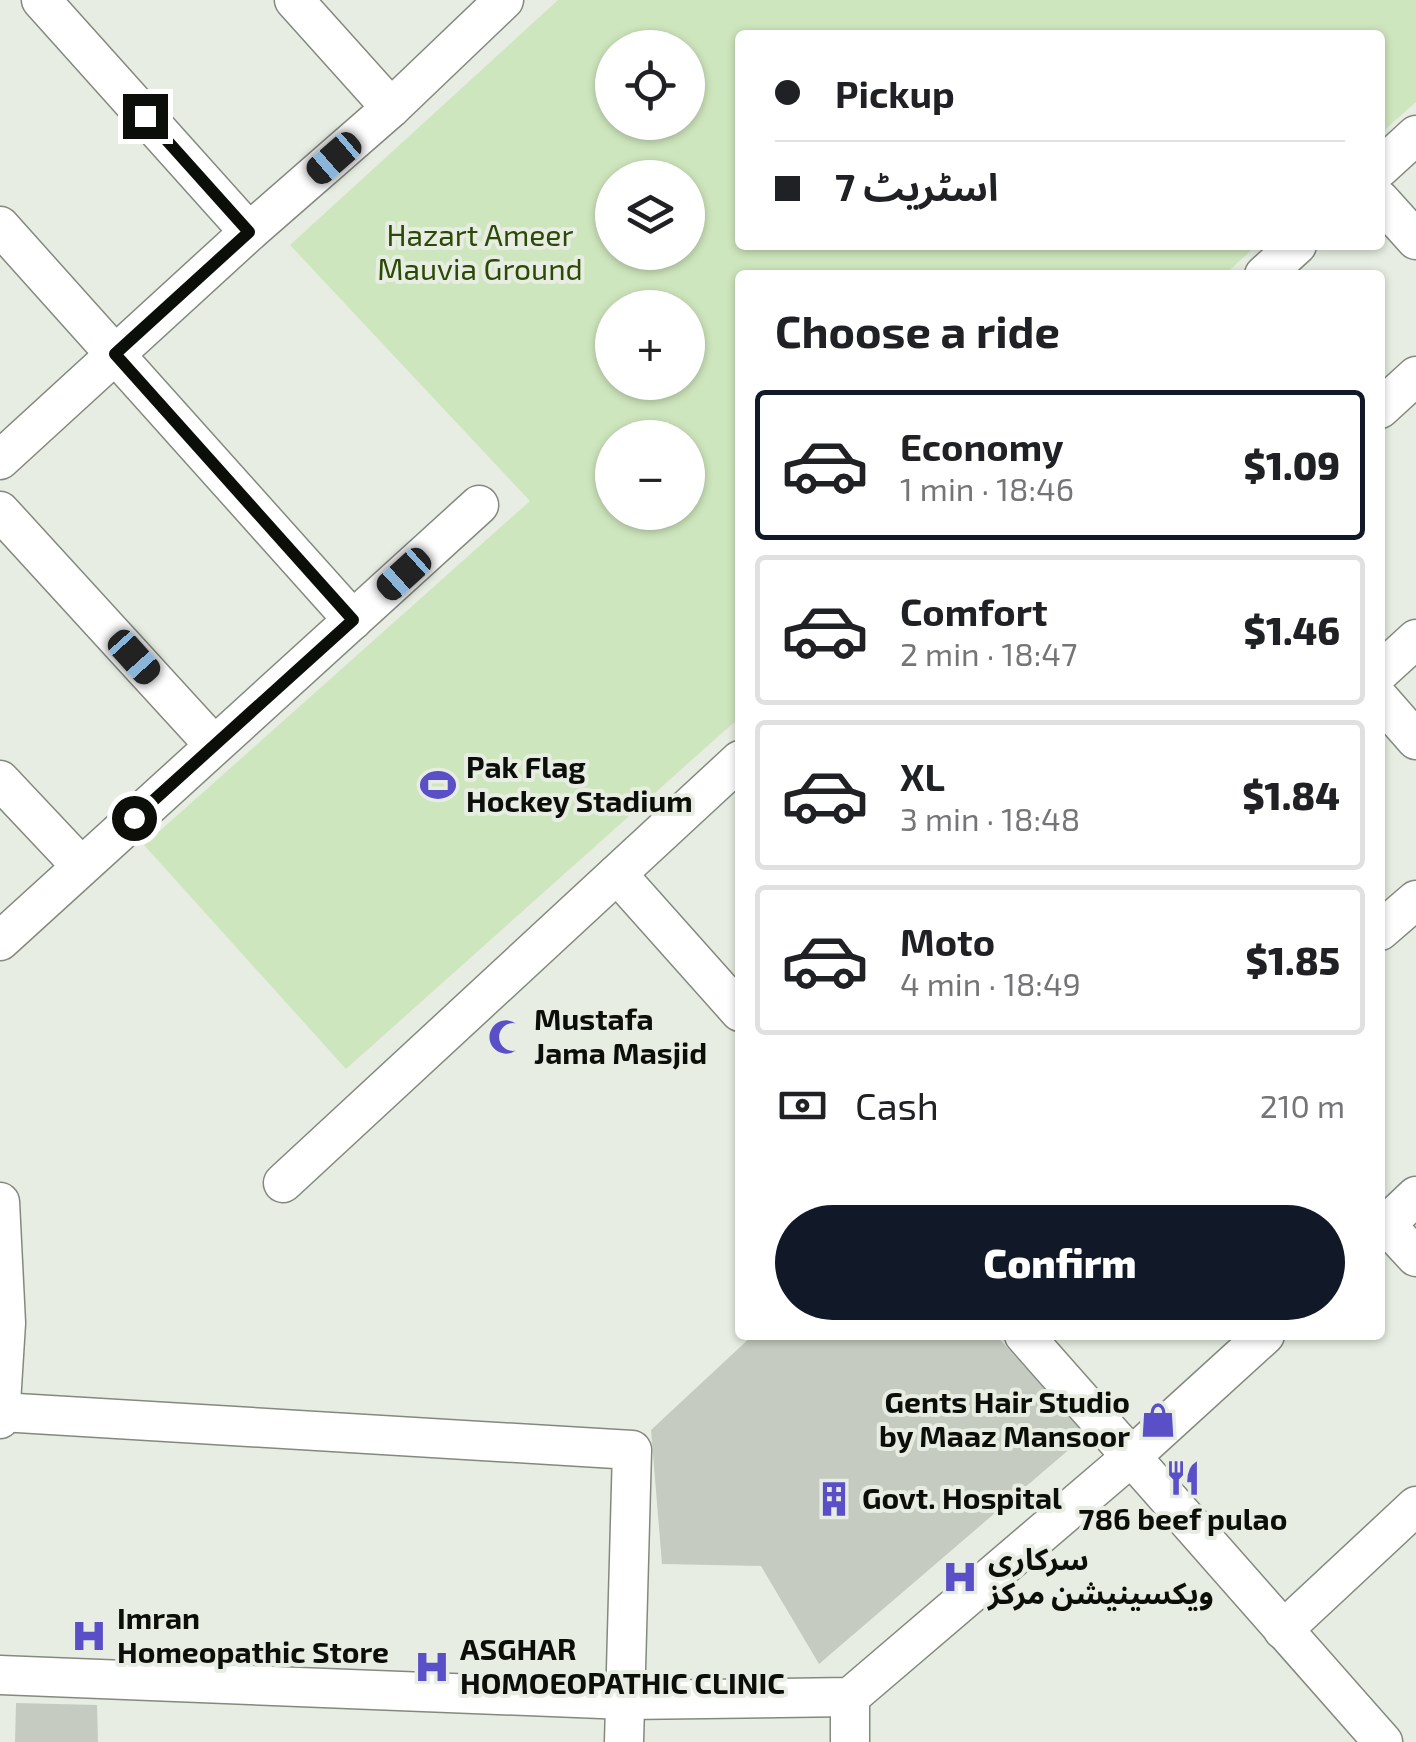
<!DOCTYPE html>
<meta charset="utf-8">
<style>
:root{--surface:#fff;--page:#f2f2f2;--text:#202124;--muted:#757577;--line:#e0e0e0;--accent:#111827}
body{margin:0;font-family:"Exo 2","Noto Sans Arabic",sans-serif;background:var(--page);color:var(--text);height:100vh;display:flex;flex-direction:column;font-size:38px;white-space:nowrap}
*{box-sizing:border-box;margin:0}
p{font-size:32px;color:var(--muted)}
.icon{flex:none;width:55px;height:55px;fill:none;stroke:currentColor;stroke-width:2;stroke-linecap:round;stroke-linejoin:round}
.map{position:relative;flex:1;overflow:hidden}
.details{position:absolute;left:735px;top:270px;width:650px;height:1070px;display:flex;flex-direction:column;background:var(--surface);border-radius:10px;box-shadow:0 2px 8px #0004}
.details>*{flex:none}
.guide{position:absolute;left:735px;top:30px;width:650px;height:220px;border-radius:10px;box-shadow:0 2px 8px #0004;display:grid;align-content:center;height:220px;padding:0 40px;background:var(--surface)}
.tools{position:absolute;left:595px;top:30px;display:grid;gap:20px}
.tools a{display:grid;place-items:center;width:110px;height:110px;border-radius:50%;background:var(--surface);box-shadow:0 2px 8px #0004;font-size:50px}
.end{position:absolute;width:45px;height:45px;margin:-22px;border:12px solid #0c0e0a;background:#fff;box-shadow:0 0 0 5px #fff}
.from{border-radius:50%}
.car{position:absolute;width:30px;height:60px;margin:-30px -15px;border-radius:12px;box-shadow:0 0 8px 2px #0007;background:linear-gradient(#222 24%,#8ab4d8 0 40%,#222 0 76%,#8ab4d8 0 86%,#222 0)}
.guide b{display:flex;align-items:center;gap:35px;height:95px;font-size:38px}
.guide b+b{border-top:2px solid var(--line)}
.guide i{width:25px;height:25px;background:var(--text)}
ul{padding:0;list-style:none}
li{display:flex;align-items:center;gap:30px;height:150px;margin:0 20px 15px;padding:0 20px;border:5px solid var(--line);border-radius:10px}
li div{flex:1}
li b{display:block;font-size:38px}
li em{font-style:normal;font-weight:800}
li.selected{border-color:var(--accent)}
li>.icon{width:90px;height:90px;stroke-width:1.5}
h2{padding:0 40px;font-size:45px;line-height:120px}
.pay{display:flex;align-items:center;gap:25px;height:110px;padding:0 40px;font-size:38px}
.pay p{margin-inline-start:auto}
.action{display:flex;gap:20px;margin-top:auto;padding:20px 40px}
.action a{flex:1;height:115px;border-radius:60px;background:var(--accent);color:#fff;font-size:40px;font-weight:800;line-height:115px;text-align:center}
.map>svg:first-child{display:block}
.green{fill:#cee6bd;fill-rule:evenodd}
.building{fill:#c5cbc0}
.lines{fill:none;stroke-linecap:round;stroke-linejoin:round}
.minor-casing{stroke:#83897f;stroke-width:41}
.minor{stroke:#fff;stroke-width:38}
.route{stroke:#0c0e0a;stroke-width:12}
.labels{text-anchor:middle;stroke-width:8;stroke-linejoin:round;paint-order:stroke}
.park-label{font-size:30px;fill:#2b4b05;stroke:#e7ede2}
.poi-label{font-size:30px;font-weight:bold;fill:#0c0e0a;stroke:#e7ede2;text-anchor:start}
</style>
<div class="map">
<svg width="1416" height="1742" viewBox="0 0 1416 1742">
<rect width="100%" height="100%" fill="#e7ede2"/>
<path class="green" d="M558,0H1416V102L1380,134V35H740V245H1257L1224,275H740V717L346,1069L144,845L530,501L290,245ZM612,48H688V122H612ZM612,178H688V252H612ZM612,308H688V382H612ZM612,438H688V512H612Z"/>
<g class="building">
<path d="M753,1335H996L1086,1435L819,1664L761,1566L662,1564L651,1430Z"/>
<path d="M16,1703L97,1705L98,1742H15Z"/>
</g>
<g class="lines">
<defs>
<g id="minor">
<path d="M41,0L249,232"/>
<path d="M294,0L391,108"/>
<path d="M1380,168L1416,135"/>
<path d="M1380,200L1416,240"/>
<path d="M0,226L353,620"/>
<path d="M1264,275L1297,245"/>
<path d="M1380,409L1416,376"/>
<path d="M0,460L249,232L391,108L504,0"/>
<path d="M0,511L214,745"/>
<path d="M1380,672L1416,639"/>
<path d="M1380,699L1416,740"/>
<path d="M0,780L81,866"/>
<path d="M617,874L740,1012"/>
<path d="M1380,931L1416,900"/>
<path d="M0,941L479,505"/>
<path d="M283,1183L740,760"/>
<path d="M0,1202L6,1323L0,1419"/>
<path d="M1380,1218L1416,1257"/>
<path d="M1380,1230L1416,1196"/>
<path d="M1024,1335L1383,1742"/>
<path d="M0,1412L632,1450L624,1742"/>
<path d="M1283,1630L1416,1506"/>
<path d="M0,1675L626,1700L850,1697L1131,1457L1265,1335"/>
<path d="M850,1742V1697"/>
</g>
</defs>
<use href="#minor" class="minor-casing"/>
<use href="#minor" class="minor"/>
</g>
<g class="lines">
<path class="route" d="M134,818L353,620L115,354L249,232L145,116"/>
</g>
<defs>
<symbol id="stadium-bare" viewBox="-9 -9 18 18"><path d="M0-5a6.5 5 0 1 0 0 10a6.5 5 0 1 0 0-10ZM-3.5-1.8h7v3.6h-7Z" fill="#5a4fc7" stroke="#e7ede2" stroke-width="2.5" paint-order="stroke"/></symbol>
<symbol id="mosque-bare" viewBox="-9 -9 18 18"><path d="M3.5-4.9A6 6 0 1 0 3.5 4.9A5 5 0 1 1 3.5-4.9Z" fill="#5a4fc7" stroke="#e7ede2" stroke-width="2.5" paint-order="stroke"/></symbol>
<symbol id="shop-bare" viewBox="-9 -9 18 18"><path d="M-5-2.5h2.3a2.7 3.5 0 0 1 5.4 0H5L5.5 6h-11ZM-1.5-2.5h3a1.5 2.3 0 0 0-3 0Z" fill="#5a4fc7" stroke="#e7ede2" stroke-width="2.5" paint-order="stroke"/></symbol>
<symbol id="restaurant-bare" viewBox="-9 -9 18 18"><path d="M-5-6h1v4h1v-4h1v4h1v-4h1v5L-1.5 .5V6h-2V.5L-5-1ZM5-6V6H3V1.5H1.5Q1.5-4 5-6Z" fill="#5a4fc7" stroke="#e7ede2" stroke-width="2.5" paint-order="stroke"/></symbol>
<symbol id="building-bare" viewBox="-9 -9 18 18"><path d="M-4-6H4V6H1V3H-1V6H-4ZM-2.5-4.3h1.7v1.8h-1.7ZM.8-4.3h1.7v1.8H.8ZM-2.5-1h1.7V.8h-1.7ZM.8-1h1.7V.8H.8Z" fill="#5a4fc7" stroke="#e7ede2" stroke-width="2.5" paint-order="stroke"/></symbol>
<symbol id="hospital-bare" viewBox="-9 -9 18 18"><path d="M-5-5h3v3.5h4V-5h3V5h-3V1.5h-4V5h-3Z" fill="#5a4fc7" stroke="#e7ede2" stroke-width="2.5" paint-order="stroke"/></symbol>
</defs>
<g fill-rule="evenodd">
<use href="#stadium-bare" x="413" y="760" width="50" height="50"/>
<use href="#mosque-bare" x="481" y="1012" width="50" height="50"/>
<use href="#shop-bare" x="1133" y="1395" width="50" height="50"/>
<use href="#restaurant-bare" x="1158" y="1453" width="50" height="50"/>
<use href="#building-bare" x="809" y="1474" width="50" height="50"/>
<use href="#hospital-bare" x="935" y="1552" width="50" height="50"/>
<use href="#hospital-bare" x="64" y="1611" width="50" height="50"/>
<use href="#hospital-bare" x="407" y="1642" width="50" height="50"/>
</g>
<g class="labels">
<g class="park-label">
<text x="480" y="246">Hazart Ameer<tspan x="480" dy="34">Mauvia Ground</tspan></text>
</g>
<g class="poi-label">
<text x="466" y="778">Pak Flag<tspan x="466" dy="34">Hockey Stadium</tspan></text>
<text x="534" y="1030">Mustafa<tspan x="534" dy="34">Jama Masjid</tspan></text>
<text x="1130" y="1413" text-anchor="end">Gents Hair Studio<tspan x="1130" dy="34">by Maaz Mansoor</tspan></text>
<text x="862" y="1509">Govt. Hospital</text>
<text x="1183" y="1530" text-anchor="middle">786 beef pulao</text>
<text x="988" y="1570">سرکاری<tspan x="988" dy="34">ویکسینیشن مرکز</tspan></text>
<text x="117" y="1629">Imran<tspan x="117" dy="34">Homeopathic Store</tspan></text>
<text x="460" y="1660">ASGHAR<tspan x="460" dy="34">HOMOEOPATHIC CLINIC</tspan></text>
</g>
</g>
</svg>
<div class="tools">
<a><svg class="icon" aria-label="locate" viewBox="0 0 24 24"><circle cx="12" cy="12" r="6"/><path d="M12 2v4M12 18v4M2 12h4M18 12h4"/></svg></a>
<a><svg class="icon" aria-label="layers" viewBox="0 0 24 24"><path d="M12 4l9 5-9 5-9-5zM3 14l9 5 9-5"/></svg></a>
<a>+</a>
<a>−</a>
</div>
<i class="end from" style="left:134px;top:818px"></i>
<i class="end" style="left:145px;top:116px"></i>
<i class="car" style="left:334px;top:158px;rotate:229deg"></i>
<i class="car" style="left:404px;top:574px;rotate:228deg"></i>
<i class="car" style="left:134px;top:657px;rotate:138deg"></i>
<div class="guide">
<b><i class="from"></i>Pickup</b>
<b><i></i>اسٹریٹ 7</b>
</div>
<section class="details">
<h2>Choose a ride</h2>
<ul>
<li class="selected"><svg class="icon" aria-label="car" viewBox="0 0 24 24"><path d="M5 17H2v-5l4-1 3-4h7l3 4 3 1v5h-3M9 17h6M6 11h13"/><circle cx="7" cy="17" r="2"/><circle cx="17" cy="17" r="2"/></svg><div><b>Economy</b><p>1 min · 18:46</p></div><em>$1.09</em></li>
<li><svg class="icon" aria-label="car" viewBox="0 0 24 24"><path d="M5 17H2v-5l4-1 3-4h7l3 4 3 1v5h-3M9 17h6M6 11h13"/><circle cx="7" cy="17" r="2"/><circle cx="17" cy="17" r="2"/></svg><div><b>Comfort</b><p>2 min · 18:47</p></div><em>$1.46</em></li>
<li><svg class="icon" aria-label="car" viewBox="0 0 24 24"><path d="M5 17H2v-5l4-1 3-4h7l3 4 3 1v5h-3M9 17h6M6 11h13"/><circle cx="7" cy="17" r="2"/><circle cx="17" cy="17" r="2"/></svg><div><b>XL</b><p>3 min · 18:48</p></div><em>$1.84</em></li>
<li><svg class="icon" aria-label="car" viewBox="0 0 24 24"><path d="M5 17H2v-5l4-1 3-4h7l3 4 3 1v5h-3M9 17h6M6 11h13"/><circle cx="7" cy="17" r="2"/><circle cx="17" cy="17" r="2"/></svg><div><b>Moto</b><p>4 min · 18:49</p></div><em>$1.85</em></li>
</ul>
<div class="pay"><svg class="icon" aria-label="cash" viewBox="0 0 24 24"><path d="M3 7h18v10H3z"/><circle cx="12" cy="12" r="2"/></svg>Cash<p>210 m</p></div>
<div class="action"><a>Confirm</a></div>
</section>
</div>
